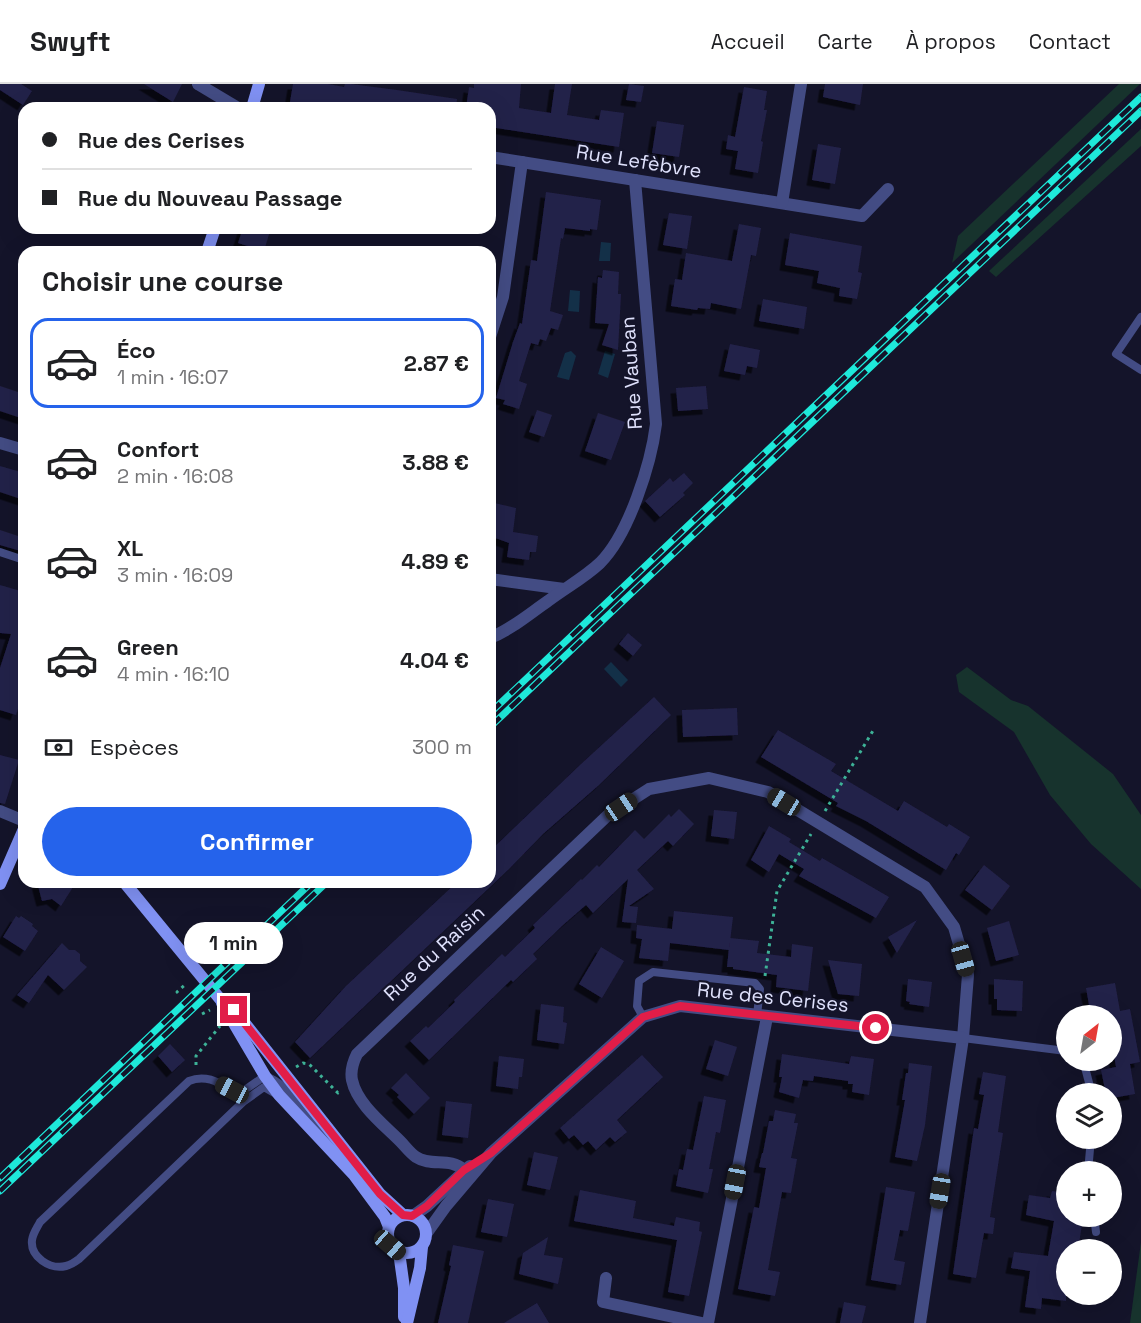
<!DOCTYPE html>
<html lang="fr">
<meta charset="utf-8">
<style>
:root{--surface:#fff;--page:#f6f6f6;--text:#202124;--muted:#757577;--line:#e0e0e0;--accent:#2563eb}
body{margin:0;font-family:"Space Grotesk",sans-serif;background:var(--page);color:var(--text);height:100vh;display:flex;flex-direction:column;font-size:22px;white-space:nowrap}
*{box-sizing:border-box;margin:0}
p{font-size:20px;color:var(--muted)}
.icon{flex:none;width:33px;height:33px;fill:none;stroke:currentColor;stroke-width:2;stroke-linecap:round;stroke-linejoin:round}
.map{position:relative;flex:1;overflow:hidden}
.side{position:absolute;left:18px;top:162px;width:478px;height:642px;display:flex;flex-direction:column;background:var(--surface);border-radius:18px;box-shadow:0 6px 24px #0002}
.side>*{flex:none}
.hud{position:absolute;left:18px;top:18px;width:478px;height:132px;border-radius:18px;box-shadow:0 6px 24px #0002;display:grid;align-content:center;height:132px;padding:0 24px;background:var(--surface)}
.needle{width:39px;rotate:31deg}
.fabs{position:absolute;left:1056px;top:921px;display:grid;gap:12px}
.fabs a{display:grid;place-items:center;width:66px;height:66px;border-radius:50%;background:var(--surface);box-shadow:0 6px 24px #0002;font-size:30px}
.end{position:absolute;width:27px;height:27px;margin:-14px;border:8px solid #e11d48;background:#fff;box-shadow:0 0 0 3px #fff}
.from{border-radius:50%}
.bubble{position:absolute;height:42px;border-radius:21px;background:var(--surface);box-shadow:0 6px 24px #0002;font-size:20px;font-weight:600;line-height:42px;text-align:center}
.car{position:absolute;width:18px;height:36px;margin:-18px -9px;border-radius:8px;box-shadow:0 0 4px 2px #0007;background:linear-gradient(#222 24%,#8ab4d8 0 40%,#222 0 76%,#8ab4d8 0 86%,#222 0)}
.hud b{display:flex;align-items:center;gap:21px;height:57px;font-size:22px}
.hud b+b{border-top:2px solid var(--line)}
.hud i{width:15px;height:15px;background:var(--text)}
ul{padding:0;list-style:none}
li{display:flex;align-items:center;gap:18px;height:90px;margin:0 12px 9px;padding:0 12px;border:3px solid transparent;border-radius:18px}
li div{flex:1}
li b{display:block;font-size:22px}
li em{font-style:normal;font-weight:600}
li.current{border-color:var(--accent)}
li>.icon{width:54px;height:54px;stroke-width:1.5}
h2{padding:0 24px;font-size:27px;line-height:72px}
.pay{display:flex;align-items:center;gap:15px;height:66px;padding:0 24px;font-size:22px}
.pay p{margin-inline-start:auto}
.primary-button{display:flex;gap:12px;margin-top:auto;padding:12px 24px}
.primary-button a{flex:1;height:69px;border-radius:36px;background:var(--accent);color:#fff;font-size:24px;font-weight:600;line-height:69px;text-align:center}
header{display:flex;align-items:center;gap:36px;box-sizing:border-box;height:84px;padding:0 30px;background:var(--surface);border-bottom:2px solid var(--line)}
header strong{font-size:28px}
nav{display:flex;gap:33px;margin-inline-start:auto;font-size:21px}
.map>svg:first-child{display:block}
.green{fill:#17332d}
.water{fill:#133048}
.building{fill:#232149;filter:url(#shadow)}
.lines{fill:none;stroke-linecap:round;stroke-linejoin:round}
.path{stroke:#3db297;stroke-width:3;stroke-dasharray:3 4.5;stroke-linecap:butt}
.service{stroke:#434c84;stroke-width:8}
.minor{stroke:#434c84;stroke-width:12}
.secondary{stroke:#8091f3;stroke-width:12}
.rail-casing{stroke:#1ee9da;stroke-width:7}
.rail{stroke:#14142a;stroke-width:4.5;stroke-dasharray:14;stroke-linecap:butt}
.route{stroke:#e11d48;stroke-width:8}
.labels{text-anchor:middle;stroke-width:4.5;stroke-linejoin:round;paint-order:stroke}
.street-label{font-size:20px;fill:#dfe1fc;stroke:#14142a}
</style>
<header>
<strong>Swyft</strong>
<nav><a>Accueil</a><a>Carte</a><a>À propos</a><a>Contact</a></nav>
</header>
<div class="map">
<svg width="1141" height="1239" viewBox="0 0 1141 1239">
<defs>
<filter id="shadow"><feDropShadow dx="-5.5" dy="5.5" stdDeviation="0" flood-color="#0009"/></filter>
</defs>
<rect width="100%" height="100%" fill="#14142a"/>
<g class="green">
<path d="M1119,0H1140L952,179L958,152Z"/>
<path d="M1141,45V62L996,193L989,187Z"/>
<path d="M967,583L1011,616L1028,622L1113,690L1141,731V805L1091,760L1050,711L1014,648L959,608L956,591Z"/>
<path d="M1141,1158V1239H1130Z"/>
</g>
<g class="water">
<path d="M601,158L611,159L610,177H599Z"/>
<path d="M570,206L580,207L579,228L568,227Z"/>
<path d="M571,267L576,272L569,296L557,293L565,269Z"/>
<path d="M605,267L615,270L608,294L598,290Z"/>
<path d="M611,578L628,596L621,603L604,585Z"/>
</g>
<g class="building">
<path d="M0,0H21L32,7L23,21L0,6Z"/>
<path d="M144,0H182L173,18Z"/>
<path d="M293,0H328L344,3L345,0H351L397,6L457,15L456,24H338L302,20L290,18Z"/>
<path d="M474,0H521L519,24L551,29L555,0H572L567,31L599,36L601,26L624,29L619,63L490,43V24H466L469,3L474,4Z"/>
<path d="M629,0L644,2L641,18L626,16Z"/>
<path d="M825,0H863L860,21L823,13Z"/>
<path d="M744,3L767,7L764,26H767L761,57L763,58L758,89L735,85L738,67L726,65L728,51L735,53Z"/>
<path d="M657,37L684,41L679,73L652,69Z"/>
<path d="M818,60L841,64L835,100L812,96Z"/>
<path d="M546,108L601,116L597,146L590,145V147L565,144L563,155L561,154L550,227L563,231L558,246L551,244L546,257L540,255L538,261L531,259L519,297L527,300L519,325L503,320L505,316L496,314L513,258L520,239L522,240L531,176L537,177Z"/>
<path d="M669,129L692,132L687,165L663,161Z"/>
<path d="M739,140L761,144L756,172L751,171L741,225L711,219L710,225L698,224L697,226L671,222L675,195L682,196L686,169L732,177Z"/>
<path d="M243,144H261L270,147L264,167L238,159Z"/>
<path d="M790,149L862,162L858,188L862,189L857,215L839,212L840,204L817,199L819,187L785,181Z"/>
<path d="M603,186L619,188L618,210H621L618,266L602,261L609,240L595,239L598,193L602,194Z"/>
<path d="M763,215L807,223L804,245L759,237Z"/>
<path d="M730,260L760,266L757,284L747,282L745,291L724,287Z"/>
<path d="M0,302L24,310V335L0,327Z"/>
<path d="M706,302L708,325L678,327L676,304Z"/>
<path d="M537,326L552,331L544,353L529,348Z"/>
<path d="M598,329L625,338L611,376L585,367Z"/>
<path d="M0,382L24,389V416L0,408Z"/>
<path d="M684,389L693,399L683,409L685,411L660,433L645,417L670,394L673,398Z"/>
<path d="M490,418L516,424L513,448L538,452L536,468H530L529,476L507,473L509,459L490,452Z"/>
<path d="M0,446L24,454V468L0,461Z"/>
<path d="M0,501L24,508V607L16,631L0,626V584L11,550L0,549Z"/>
<path d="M628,549L642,561L633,572L619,560Z"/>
<path d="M654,613L671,631L599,701L543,750L509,785L310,974L295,958L346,902L457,798H490V767L580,681Z"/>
<path d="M737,624L738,651L683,653L682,626Z"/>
<path d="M778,646L836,680L831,687L898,727L904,717L947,743L949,740L970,753L959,771L956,769L946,786L866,737L836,722L838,719L761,673Z"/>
<path d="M0,671L19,676L5,720L0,719Z"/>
<path d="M679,725L694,740L673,762L668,757L637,786L654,805L629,822L638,823L636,839L622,838L628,795L593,829L586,821L563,841L533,870L537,875L513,898L511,896L429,976L410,957L426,942L428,944L455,918L454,916L502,870L505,873L535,844L533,841L581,795L582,796L597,781L599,783L635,746L644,755L669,730L671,733Z"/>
<path d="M714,726L737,728L734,755L711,752Z"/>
<path d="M769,742L791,755L789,758L820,777L822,774L889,813L876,834L799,792L804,785L779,770L769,788L751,776Z"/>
<path d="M984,781L1010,802L992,826L965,806Z"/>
<path d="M37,798H66L73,803L61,822L52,815L42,817Z"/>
<path d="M674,827L733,833L729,866L670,859L668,877L639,874L642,855L636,854L637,841L672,845Z"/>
<path d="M16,832L19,834L21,832L33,840L32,842L38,847L25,867L3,853Z"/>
<path d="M917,836L897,869L888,853Z"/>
<path d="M1009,837L1019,871L996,877L987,844Z"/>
<path d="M730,854L759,857L757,869L791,873L792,860L813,863L808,907L776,903L777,891L733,885V883H727Z"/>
<path d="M62,859L69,866H75L80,870V877L87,883L64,906L48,891L29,919L17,911Z"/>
<path d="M601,863L624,877L602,914L579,900Z"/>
<path d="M828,876L862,880L859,912L838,910Z"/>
<path d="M908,895L932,898L929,923L909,920L910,918L906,917Z"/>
<path d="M994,895L1023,897L1022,927L997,926V915H994Z"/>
<path d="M1115,899L1120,927L1130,925L1140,978L1130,980L1135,1010L1112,1014V1010H1106L1101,986L1116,983L1112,960V932H1091L1086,904Z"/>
<path d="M541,920L564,923L563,938L567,939L564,960L537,956Z"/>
<path d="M715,956L737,963L728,992L706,985Z"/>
<path d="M170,960L185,976L172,988L158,972Z"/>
<path d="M782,970L849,980L851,972L874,975L869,1011L852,1008L853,1000H848V997L814,992L813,997L803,996L799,1014L779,1008L782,993H779Z"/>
<path d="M642,971L663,993L617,1036L627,1048L615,1058L610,1053L596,1066L588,1057L583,1061L574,1051L569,1055L560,1044Z"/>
<path d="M499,972L524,975L522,993H519L518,1005L496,1002Z"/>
<path d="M909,979L932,982L925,1041L917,1077L895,1073L905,1016H902L906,989H908Z"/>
<path d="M983,988L1006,992L998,1048L1003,1049L990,1133L995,1134L993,1150L984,1149L976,1194L953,1190L974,1044L978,1045L984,1011L979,1010Z"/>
<path d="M406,989L430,1014L414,1030L397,1013L399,1011L391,1004Z"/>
<path d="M704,1012L726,1016L720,1049L716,1048L709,1085H713L708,1109L676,1102L679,1085L683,1086L687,1065L693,1066Z"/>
<path d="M446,1017L472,1020L468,1054L442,1051Z"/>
<path d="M775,1026L796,1030L794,1039H798L791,1074L797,1075L791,1109L782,1108L768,1186L780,1188L775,1212L738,1205L754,1123L759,1124L766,1084L759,1083L762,1069H763L769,1037H773Z"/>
<path d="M534,1068L558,1073L550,1106L527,1101Z"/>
<path d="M886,1103L915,1108L908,1147L900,1146L894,1176L905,1178L901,1201L871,1196Z"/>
<path d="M580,1106L636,1117L633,1134L674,1142L676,1133L700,1138L699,1147L702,1148L689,1212L668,1208L677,1156L574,1137Z"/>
<path d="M1052,1107L1066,1109V1132L1083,1134L1078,1166H1066V1217L1042,1214L1041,1225L1025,1223L1030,1187L1011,1184L1014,1168L1048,1172L1054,1137L1026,1131L1029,1111L1050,1114Z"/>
<path d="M488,1115L514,1120L507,1153L481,1148Z"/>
<path d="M548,1153L544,1171L563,1174L558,1200L519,1190L523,1169Z"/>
<path d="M453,1161L484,1167L468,1239H438L451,1182L449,1181Z"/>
<path d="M844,1218L866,1222L862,1239H840Z"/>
<path d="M537,1219L549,1239H504Z"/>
</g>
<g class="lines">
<g class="path">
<path d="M825,727L874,645"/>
<path d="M765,892L777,807L811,750"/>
<path d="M178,909L177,908L187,899"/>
<path d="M202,930L210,926"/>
<path d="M196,981V972L220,942"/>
<path d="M296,983L303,979L309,980L338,1009L341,1006"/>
</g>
<g class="service">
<path d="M1141,233L1116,270L1141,286"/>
<path d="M0,468L24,476"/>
<path d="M643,933L637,922L639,897L653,888L755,899L760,905L757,931"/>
<path d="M963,954L1066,967"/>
<path d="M1083,976L1092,1010"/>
<path d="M276,1010L264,1003L243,1018L79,1175C75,1178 70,1181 66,1182C50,1186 30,1173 32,1156C33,1149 37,1144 40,1138L189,997C208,989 222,1001 239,1010L265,992C286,998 299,1022 313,1038C319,1046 327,1052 334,1059"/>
<path d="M1088,1088L1091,1054"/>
<path d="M1094,1132L1096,1148"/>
</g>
<g class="minor">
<path d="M198,0L238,24"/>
<path d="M490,73L862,132L888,105"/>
<path d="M782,119L801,0"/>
<path d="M490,253L503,213L522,78"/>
<path d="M0,359L24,366"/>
<path d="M490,495L564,505"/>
<path d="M490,554C512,545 529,530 548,517C565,504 584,494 600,479C629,450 651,380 656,340L635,96"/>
<path d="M0,727L24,737"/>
<path d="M464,1086C450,1073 431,1083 416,1073C410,1069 405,1062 400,1057C383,1040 357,1020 352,996C350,986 353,978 357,970L607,732L649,705L709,694L768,708L925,803L954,843L968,891L963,954L920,1239"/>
<path d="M413,1132L427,1122L470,1082"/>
<path d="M426,1150L446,1122L491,1069L643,933L680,922L963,954"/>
<path d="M606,1194L603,1218L702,1239"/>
<path d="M708,1239L767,933"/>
</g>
<g class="secondary">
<path d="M252,24L259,0"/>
<path d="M207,168L215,144"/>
<path d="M124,798L220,915L234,926L243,937L380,1110L403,1131"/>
<path d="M0,800L24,745"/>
<path d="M222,919L265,992L279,1011L354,1091L385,1133L389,1143"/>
<circle cx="407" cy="1150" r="19"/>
<path d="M399,1168L404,1204V1233"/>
<path d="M407,1239L420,1184L422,1163"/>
</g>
<defs>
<g id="rail">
<path d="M490,629L1141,13"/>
<path d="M490,643L1141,27"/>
<path d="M0,1094L312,798"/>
<path d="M0,1107L327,798"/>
</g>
</defs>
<use href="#rail" class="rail-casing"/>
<use href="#rail" class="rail"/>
</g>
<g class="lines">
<path class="route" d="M234,926L380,1110L403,1131L412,1132L427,1122L464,1086L491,1069L643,933L680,922L876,944"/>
</g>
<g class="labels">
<g class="street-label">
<text transform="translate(639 77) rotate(9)" y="7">Rue Lefèbvre</text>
<text transform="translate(631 289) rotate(-94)" y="7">Rue Vauban</text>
<text transform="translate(434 869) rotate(-43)" y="7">Rue du Raisin</text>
<text transform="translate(773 913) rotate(6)" y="7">Rue des Cerises</text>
</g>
</g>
</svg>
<div class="fabs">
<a><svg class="needle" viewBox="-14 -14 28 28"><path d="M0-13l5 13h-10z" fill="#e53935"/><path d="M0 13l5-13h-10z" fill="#757577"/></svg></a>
<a><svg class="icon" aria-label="layers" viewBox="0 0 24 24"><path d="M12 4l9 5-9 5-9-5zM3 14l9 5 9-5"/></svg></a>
<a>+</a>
<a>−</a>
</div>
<i class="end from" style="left:876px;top:944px"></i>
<i class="end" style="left:234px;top:926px"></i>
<div class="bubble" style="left:184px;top:838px;width:99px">1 min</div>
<i class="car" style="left:784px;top:718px;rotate:301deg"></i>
<i class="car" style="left:621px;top:723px;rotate:56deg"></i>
<i class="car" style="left:963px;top:875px;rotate:164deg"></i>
<i class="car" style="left:232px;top:1006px;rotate:298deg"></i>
<i class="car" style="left:735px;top:1098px;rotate:191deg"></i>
<i class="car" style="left:940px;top:1107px;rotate:189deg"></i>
<i class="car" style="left:390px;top:1161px;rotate:131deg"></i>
<div class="hud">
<b><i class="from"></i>Rue des Cerises</b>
<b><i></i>Rue du Nouveau Passage</b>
</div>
<section class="side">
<h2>Choisir une course</h2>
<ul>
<li class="current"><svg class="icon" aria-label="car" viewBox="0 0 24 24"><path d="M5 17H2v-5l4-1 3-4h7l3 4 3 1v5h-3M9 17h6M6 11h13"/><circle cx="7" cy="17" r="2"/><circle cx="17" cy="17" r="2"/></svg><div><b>Éco</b><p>1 min · 16:07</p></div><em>2.87 €</em></li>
<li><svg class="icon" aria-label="car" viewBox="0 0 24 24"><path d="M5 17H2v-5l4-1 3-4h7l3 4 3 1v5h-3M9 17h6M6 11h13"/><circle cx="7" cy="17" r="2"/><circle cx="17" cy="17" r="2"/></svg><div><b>Confort</b><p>2 min · 16:08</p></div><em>3.88 €</em></li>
<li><svg class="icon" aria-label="car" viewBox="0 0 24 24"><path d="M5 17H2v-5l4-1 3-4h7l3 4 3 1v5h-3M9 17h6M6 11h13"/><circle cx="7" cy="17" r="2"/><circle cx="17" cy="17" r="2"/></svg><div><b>XL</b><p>3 min · 16:09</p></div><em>4.89 €</em></li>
<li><svg class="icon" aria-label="car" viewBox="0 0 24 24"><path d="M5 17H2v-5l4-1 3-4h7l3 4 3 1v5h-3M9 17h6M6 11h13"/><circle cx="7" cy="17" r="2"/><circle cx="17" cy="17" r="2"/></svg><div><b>Green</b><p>4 min · 16:10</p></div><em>4.04 €</em></li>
</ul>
<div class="pay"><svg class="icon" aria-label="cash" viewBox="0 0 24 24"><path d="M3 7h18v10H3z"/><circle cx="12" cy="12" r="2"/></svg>Espèces<p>300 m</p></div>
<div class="primary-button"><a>Confirmer</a></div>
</section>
</div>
